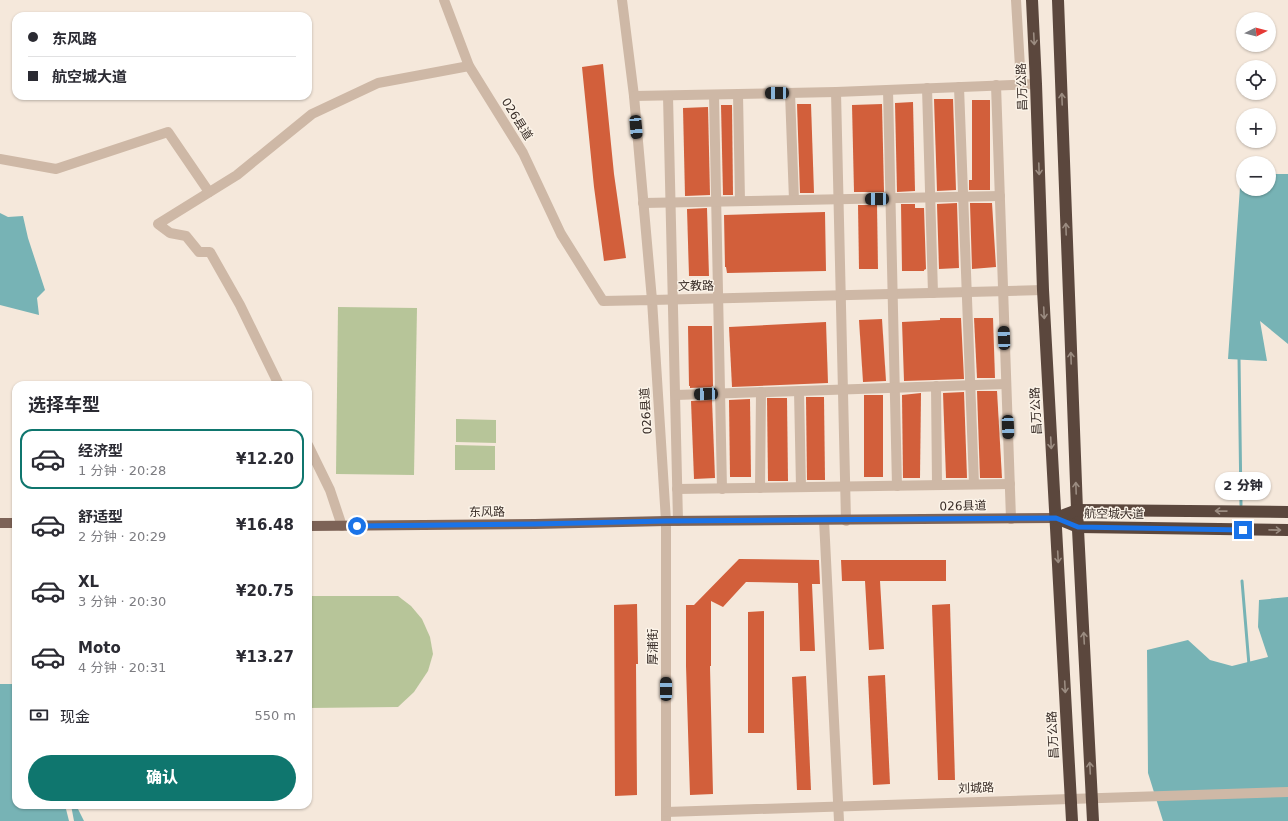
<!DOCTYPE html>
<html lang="zh">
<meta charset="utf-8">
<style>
:root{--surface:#fff;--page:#f7f7f7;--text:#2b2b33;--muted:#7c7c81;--line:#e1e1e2;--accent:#0f766e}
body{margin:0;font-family:"DejaVu Sans","Noto Sans SC",sans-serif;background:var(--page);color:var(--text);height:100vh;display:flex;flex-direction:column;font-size:15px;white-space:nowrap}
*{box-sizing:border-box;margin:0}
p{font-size:13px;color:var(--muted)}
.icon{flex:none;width:22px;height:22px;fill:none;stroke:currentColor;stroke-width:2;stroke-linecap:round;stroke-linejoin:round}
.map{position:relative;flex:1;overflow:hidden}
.panel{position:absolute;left:12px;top:381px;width:300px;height:428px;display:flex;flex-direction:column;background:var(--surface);border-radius:12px;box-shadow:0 1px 3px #0004}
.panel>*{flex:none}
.guide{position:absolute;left:12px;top:12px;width:300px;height:88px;border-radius:12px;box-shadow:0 1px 3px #0004;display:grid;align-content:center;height:88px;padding:0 16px;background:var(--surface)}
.needle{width:26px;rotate:84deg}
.fabs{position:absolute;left:1236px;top:12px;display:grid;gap:8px}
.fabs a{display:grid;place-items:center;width:40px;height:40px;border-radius:50%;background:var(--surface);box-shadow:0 1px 3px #0004;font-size:20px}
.end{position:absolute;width:18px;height:18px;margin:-9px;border:5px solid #1a73e8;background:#fff;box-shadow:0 0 0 2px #fff}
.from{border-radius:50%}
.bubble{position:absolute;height:28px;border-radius:14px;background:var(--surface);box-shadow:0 1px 3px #0004;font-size:13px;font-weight:800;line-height:28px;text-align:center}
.car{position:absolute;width:12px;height:24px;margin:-12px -6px;border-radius:5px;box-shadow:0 0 3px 1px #0007;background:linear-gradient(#222 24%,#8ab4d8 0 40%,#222 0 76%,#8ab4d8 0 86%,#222 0)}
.guide b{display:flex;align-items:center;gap:14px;height:38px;font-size:15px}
.guide b+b{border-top:1px solid var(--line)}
.guide i{width:10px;height:10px;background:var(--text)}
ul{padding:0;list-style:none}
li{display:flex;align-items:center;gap:12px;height:60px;margin:0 8px 6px;padding:0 8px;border:2px solid transparent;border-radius:12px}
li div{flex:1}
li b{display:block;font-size:15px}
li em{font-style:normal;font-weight:800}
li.selected{border-color:var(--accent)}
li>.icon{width:36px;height:36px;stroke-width:1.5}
h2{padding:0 16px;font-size:18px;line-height:48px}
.pay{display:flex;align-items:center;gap:10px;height:44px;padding:0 16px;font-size:15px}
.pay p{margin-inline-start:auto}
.primary-button{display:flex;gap:8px;margin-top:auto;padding:8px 16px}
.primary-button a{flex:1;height:46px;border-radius:24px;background:var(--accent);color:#fff;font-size:16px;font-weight:800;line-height:46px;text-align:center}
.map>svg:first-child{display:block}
.green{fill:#b7c599}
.water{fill:#77b3b5}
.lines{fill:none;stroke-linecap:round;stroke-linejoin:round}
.stream{stroke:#77b3b5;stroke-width:3}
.building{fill:#d25f3b}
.minor{stroke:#ceb8a6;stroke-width:10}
.major{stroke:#7d6357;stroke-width:10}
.highway{stroke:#5b473d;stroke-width:12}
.oneway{stroke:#9b8c81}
.route{stroke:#1a73e8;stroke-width:5}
.labels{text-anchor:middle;stroke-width:3;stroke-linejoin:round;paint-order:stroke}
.street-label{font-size:12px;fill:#392d27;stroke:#fbf3e8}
</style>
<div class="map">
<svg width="1288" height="821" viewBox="0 0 1288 821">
<rect width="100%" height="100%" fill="#f5e8db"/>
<g class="green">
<path d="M338,307L417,308L414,475L336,474Z"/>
<path d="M456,419L496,420V443L456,442Z"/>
<path d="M455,445L495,446V470H455Z"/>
<path d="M308,596H398L411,606L422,619L430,637L433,654L428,671L414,692L398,707L308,708Z"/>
</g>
<g class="water">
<path d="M1241,173H1243V189H1269V174H1288V344L1260,321L1267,361L1228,359Z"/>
<path d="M0,213L8,217L23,216L28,238L45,290L37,298L39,315L0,305Z"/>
<path d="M1288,597V821H1163L1148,773L1147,650L1188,640L1210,660L1232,666L1268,657L1258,627L1259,600Z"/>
<path d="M0,684H16V805H65L69,821H0Z"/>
<path d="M71,805H76L84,821H74Z"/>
</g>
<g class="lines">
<g class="stream">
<path d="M1239,357L1241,505"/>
<path d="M1242,581L1249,665"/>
</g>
</g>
<g class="building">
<path d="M603,64L614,174L626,258L604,261L594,187L582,67Z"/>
<path d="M934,99H953L956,190L937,191Z"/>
<path d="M972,100H990V190H969V180H972Z"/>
<path d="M913,102L915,191L897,192L895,103Z"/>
<path d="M797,104H811L814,193H800Z"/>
<path d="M882,104L884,192H854L852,105Z"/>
<path d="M721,105H732L733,195H723Z"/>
<path d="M708,107L710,195L685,196L683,108Z"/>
<path d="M957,203L959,268L939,269L937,204Z"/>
<path d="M970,203H992L996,267L972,269Z"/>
<path d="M901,204H915V208H924L926,269L924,270V271H902Z"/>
<path d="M858,205H877L878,269H859Z"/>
<path d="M707,208L709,276H689L687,209Z"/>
<path d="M825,212L826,271L727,273L726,267H725L724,215Z"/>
<path d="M940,318H961L964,379L904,381L902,322L940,320Z"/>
<path d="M974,318H993L995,378H977Z"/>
<path d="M882,319L886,381L863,382L859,320Z"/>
<path d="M826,322L828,383L732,387L729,327Z"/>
<path d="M688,326H712L713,386L711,387L690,388V386H689Z"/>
<path d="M977,391H997L1002,478H980Z"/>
<path d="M964,392L967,478H946L943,393Z"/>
<path d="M921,393L920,478H903L902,395Z"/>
<rect x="864" y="395" width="19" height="82"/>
<path d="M806,397H824L825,480H807Z"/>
<path d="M767,398H787L788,481H768Z"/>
<path d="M750,399L751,477H730L729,400Z"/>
<path d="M712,400L715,478L694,479L691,401Z"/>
<path d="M739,559L819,560L820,584H812L815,651H800L798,583L746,582L723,607L711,601V666H710L713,794L690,795L686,666V605H694Z"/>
<path d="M841,560H946V581H880L884,649L869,650L865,581H842Z"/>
<path d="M637,604L638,664H636L637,795L615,796L614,605Z"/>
<path d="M950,604L955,780H938L932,605Z"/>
<path d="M764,611V733H748V612Z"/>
<path d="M885,675L890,784L873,785L868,676Z"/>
<path d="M806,676L811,790H797L792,677Z"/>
</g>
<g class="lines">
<g class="minor">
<path d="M444,0L469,66L523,153L561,234L603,301L652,300L666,521V821"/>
<path d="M622,0L634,96L652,300L1043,290"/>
<path d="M1016,0L1021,84"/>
<path d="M996,85L1011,519"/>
<path d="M959,87L974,484"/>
<path d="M927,88L933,293"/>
<path d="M888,90L897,486"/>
<path d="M836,92L846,521"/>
<path d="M790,93L794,200"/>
<path d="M738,94L740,201"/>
<path d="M714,95L722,489"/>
<path d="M634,96L836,92L1036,84"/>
<path d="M668,96L678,521"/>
<path d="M0,159L56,169L168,132L209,192"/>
<path d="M643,203L1000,196"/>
<path d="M279,385L240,305L210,252H199L186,236L170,233L158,224L237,175L312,114L378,83L469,66"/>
<path d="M936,386L937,485"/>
<path d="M799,391L801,487"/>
<path d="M676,395L1006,384"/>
<path d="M308,445L330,490L342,526"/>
<path d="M760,488L761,392"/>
<path d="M677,489L1010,484"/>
<path d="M824,520L839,821"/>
<path d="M666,812L1288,792"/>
</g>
<g class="major">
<path d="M0,523H16"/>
<path d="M308,526L535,524L666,521L1056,518"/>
</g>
<g class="highway">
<path d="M1032,0L1036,84L1043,290L1072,821"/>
<path d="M1058,0L1077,510L1093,821"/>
<path d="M1056,518L1078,527L1288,530"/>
<path d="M1056,518L1077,510L1288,512"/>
</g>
</g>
<defs><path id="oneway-shaft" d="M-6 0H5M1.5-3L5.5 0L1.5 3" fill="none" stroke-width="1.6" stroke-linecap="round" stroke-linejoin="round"/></defs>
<g class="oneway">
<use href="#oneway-shaft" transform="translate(1034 39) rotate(87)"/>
<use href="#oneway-shaft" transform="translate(1062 99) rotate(-92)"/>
<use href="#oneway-shaft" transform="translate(1039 169) rotate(88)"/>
<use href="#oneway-shaft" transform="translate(1066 229) rotate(-92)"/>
<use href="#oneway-shaft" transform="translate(1044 313) rotate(87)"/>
<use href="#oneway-shaft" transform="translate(1071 358) rotate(-92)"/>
<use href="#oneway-shaft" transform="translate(1051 443) rotate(87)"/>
<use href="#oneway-shaft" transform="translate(1076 488) rotate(-92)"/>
<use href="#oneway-shaft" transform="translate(1221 511) rotate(-179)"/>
<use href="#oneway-shaft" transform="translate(1275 530) rotate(1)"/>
<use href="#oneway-shaft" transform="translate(1058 557) rotate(87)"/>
<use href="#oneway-shaft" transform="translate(1084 638) rotate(-93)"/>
<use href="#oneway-shaft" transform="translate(1065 687) rotate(87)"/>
<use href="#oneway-shaft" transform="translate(1090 768) rotate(-93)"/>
</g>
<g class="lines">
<path class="route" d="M357,526L535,524L666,521L1056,518L1078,527L1243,530"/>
</g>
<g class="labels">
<g class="street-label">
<text transform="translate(1022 87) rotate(-92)" y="4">昌万公路</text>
<text transform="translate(517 119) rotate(58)" y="4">026县道</text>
<text transform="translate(696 286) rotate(-1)" y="4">文教路</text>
<text transform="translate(646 411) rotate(-94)" y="4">026县道</text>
<text transform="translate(1036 411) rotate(-93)" y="4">昌万公路</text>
<text transform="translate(963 506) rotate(-1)" y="4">026县道</text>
<text transform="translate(487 512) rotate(-1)" y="4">东风路</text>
<text transform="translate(1114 514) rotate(1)" y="4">航空城大道</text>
<text transform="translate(653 647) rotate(-90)" y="4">厚浦街</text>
<text transform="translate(1053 735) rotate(-93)" y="4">昌万公路</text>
<text transform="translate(976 788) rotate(-2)" y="4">刘城路</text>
</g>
</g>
</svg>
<div class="fabs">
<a><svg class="needle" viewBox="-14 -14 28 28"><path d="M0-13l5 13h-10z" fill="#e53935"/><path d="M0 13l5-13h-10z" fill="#7c7c81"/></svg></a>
<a><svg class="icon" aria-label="locate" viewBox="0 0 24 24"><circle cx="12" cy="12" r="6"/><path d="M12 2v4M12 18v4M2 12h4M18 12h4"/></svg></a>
<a>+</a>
<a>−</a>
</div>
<i class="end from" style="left:357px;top:526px"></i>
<i class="end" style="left:1243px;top:530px"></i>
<div class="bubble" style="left:1215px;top:472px;width:56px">2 分钟</div>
<i class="car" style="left:777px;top:93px;rotate:269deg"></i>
<i class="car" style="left:636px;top:127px;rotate:175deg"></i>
<i class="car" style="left:877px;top:199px;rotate:269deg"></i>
<i class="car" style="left:1004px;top:338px;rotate:358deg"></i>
<i class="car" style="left:706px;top:394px;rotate:268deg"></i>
<i class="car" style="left:1008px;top:427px;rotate:178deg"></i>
<i class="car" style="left:666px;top:689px;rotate:0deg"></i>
<div class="guide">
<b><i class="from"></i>东风路</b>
<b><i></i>航空城大道</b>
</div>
<section class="panel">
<h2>选择车型</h2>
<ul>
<li class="selected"><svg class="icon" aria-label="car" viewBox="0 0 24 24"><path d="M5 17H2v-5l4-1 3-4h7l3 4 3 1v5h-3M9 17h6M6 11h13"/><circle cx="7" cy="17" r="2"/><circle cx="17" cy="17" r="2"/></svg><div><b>经济型</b><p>1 分钟 · 20:28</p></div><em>¥12.20</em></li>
<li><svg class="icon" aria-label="car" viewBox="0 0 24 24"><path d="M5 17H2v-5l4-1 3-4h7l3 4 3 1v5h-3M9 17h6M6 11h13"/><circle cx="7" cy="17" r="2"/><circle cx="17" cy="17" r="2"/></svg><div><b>舒适型</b><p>2 分钟 · 20:29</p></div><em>¥16.48</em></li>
<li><svg class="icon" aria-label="car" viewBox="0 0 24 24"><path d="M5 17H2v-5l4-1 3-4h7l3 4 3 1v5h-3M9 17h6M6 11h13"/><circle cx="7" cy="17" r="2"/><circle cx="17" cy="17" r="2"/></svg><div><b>XL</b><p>3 分钟 · 20:30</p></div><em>¥20.75</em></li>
<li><svg class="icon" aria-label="car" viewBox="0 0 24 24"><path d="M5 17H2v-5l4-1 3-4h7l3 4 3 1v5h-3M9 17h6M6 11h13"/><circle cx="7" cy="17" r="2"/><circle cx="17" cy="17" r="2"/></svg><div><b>Moto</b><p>4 分钟 · 20:31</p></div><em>¥13.27</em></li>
</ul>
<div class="pay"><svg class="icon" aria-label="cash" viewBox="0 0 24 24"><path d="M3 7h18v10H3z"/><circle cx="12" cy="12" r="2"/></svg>现金<p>550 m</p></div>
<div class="primary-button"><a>确认</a></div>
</section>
</div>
